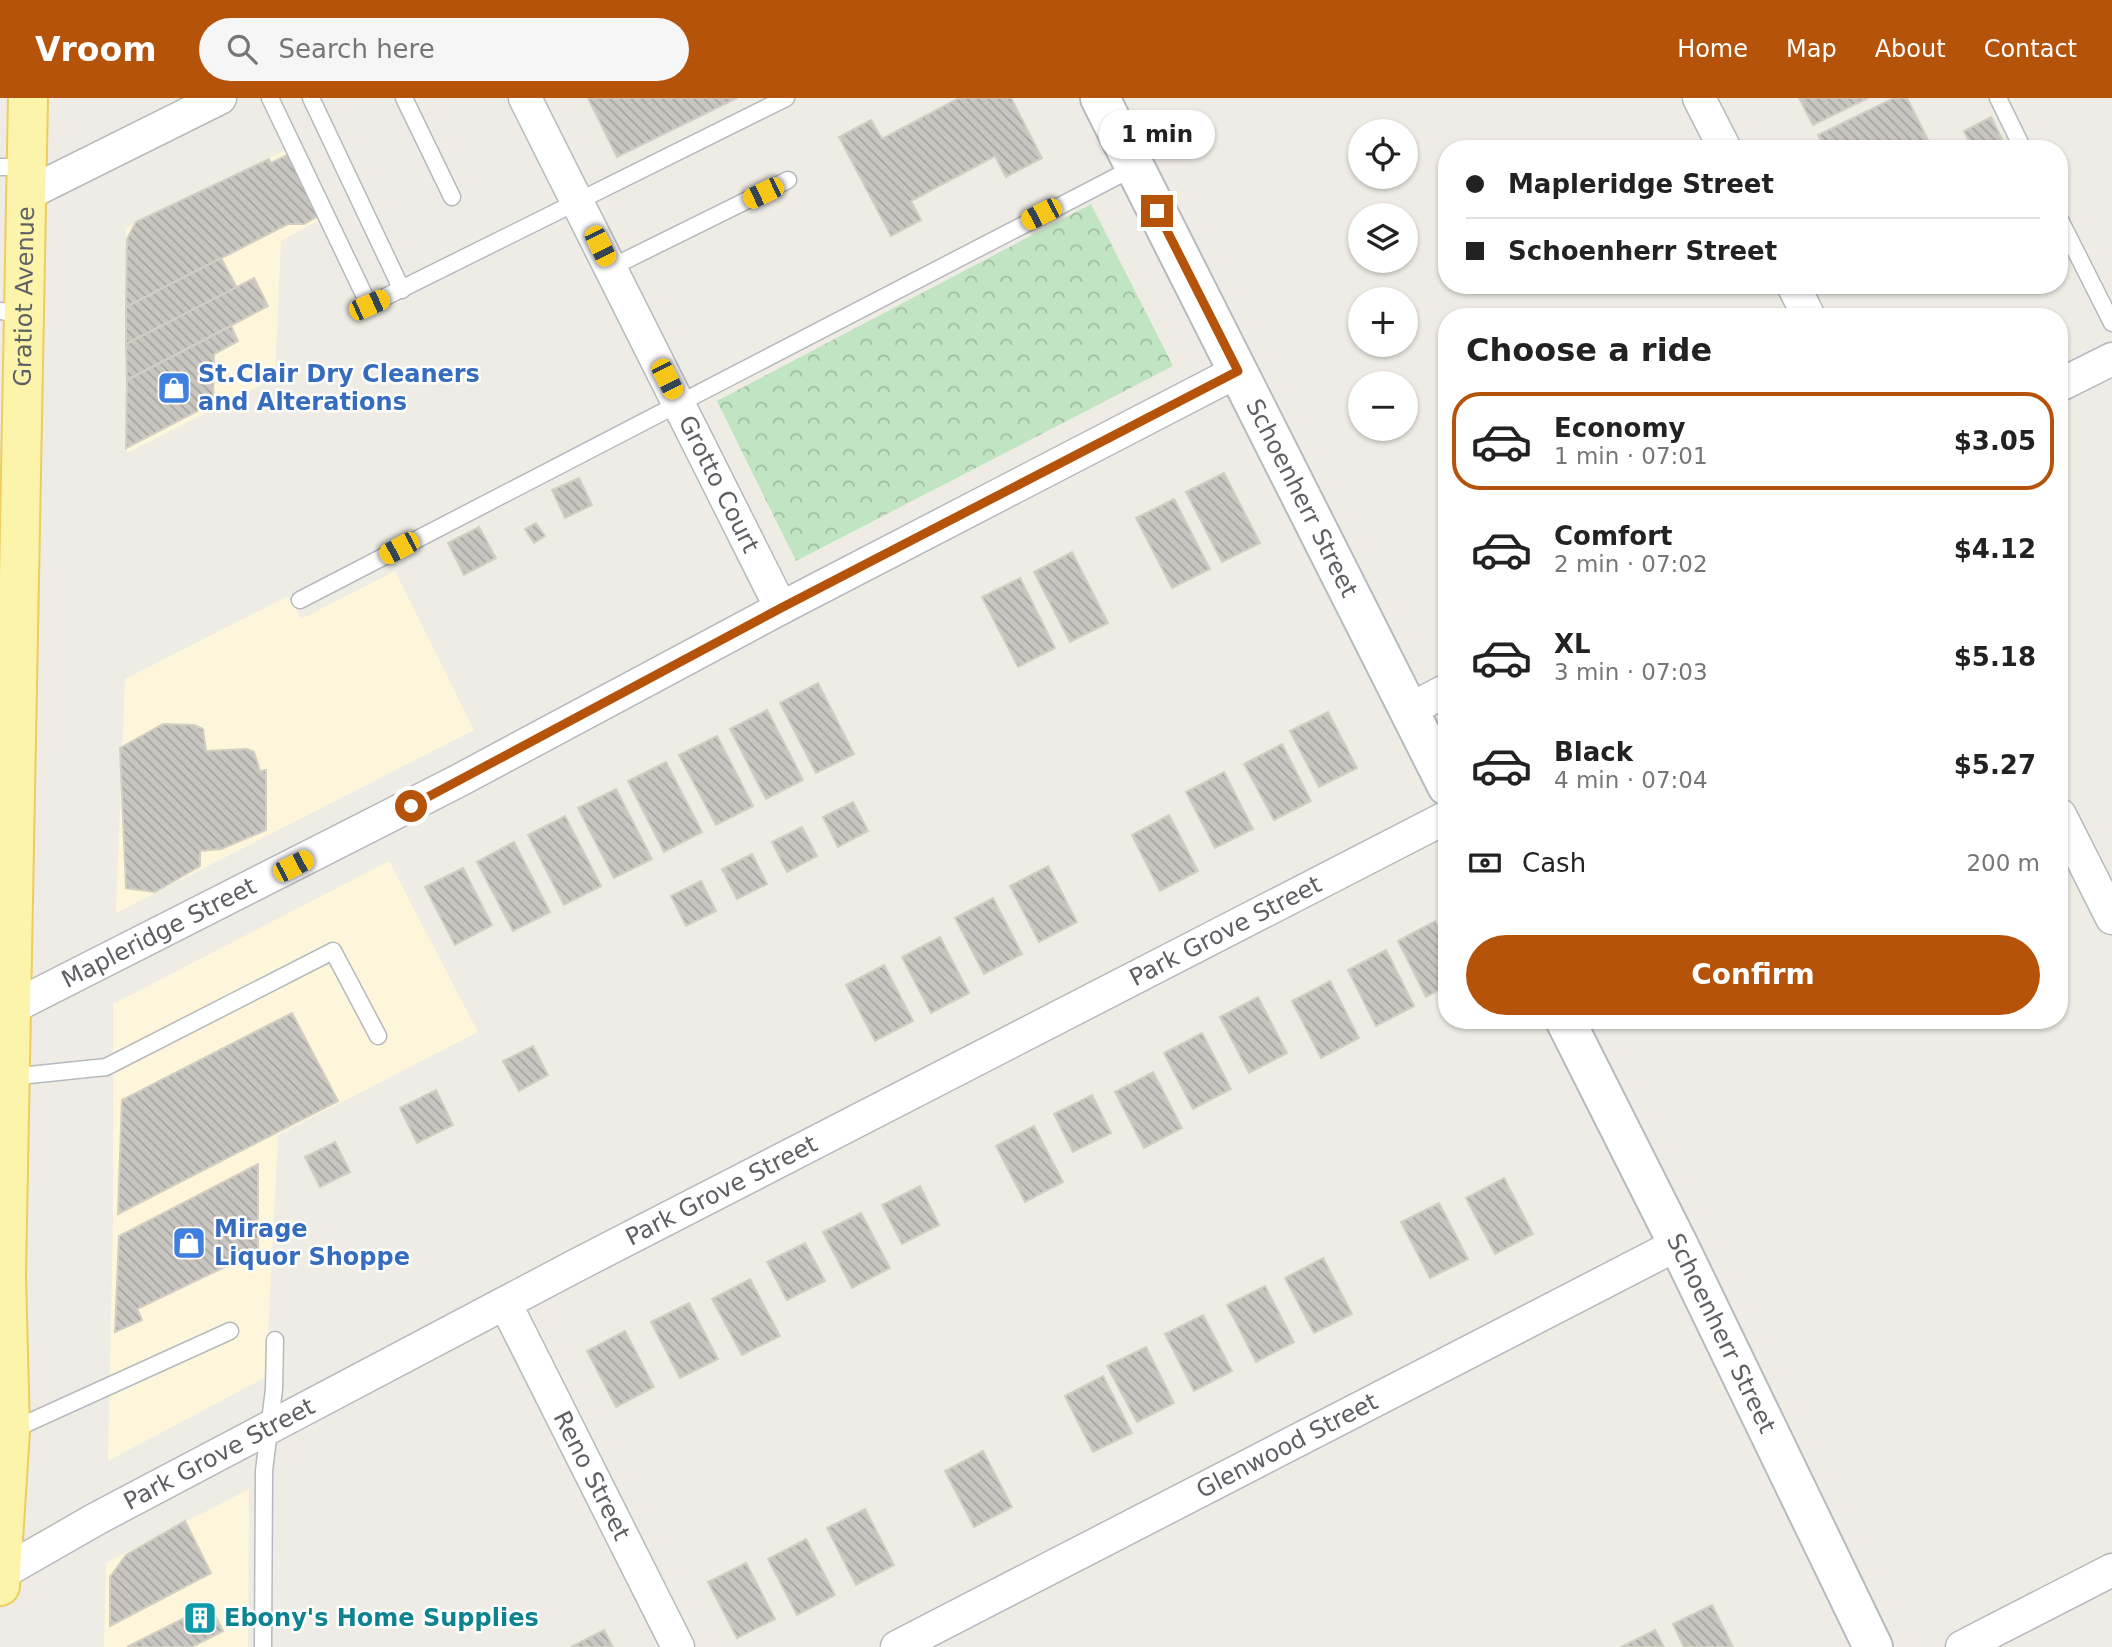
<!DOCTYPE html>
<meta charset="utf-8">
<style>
:root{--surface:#fff;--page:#f6f6f6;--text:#222;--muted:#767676;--line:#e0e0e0;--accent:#b45309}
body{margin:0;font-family:"DejaVu Sans",sans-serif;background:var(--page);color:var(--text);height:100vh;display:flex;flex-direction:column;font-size:26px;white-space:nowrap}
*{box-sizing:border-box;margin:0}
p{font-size:23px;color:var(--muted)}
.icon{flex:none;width:38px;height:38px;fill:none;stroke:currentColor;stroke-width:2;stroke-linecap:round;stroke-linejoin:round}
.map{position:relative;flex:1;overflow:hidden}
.drawer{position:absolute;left:1438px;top:210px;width:630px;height:721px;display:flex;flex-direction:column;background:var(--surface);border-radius:28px;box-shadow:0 2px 5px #0004}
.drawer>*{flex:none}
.banner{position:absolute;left:1438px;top:42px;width:630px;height:154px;border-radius:28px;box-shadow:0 2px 5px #0004;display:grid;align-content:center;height:154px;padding:0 28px;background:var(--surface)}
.controls{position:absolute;left:1348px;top:21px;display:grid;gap:14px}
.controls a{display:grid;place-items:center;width:70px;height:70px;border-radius:50%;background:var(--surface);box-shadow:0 2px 5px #0004;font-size:35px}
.end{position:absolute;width:32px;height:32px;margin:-16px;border:9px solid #b45309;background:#fff;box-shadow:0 0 0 4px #fff}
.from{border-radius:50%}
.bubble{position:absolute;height:49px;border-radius:24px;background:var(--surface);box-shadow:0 2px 5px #0004;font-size:23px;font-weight:700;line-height:49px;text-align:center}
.car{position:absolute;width:21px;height:42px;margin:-21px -10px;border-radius:9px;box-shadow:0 0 5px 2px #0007;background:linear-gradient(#f5c518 24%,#345 0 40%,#f5c518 0 76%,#345 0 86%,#f5c518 0)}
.banner b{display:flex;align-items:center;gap:24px;height:66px;font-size:26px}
.banner b+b{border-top:2px solid var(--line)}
.banner i{width:18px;height:18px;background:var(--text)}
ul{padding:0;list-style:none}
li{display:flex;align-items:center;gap:21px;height:98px;margin:0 14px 10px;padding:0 14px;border:4px solid transparent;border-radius:28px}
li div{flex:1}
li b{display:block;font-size:26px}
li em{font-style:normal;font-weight:700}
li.on{border-color:var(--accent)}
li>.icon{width:63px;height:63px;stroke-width:1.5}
h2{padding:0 28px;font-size:32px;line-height:84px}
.pay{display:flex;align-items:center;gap:18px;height:77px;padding:0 28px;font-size:26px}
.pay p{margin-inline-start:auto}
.primary-button{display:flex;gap:14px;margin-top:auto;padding:14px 28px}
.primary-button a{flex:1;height:80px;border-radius:42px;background:var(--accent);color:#fff;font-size:28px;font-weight:700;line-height:80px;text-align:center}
header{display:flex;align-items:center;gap:42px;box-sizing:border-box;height:98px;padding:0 35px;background:var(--accent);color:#fff}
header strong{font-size:33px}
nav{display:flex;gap:38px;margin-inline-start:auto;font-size:24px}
.search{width:490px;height:63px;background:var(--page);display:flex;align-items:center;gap:18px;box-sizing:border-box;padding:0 24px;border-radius:38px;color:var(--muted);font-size:26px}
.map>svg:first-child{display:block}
.commercial{fill:#fdf6da}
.park{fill:url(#park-crowns)}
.building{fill:url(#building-back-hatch);stroke:#d2cec2;stroke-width:2}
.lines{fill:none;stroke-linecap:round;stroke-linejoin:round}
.lane-casing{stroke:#b6b9bd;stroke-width:19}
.street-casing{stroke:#b6b9bd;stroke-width:35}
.secondary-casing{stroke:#b7babf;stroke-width:42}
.primary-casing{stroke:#edcd5e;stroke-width:42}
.lane{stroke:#fff;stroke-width:16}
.street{stroke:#fff;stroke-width:32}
.secondary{stroke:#fff;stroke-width:38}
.primary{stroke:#fcf4aa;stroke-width:38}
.route{stroke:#b45309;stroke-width:9}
.labels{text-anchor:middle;stroke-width:5;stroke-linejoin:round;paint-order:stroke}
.street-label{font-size:24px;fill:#5c5f64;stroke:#fff}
.shop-label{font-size:24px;font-weight:bold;fill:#366cbe;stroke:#fff;text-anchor:start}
.culture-label{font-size:24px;font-weight:bold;fill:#0d838f;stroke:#fff;text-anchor:start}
</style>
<header>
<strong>Vroom</strong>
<div class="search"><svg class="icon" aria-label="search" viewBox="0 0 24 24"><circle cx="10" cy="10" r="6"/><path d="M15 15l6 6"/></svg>Search here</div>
<nav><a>Home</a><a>Map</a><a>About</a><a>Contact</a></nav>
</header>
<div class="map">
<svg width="2112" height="1549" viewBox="0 0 2112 1549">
<defs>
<pattern id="park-crowns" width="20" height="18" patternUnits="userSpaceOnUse" patternTransform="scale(1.75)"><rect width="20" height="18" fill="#c1e5c3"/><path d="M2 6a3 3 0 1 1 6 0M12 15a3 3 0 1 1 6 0" fill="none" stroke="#a0bda2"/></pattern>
<pattern id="building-back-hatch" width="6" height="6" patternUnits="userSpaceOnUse" patternTransform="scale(1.75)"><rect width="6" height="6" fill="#c9c6c1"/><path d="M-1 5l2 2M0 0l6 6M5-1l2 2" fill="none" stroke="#a6a4a0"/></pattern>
</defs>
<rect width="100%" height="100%" fill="#eeece4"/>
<g class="commercial">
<path d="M289,50L323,120L281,143L275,280L127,355L126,130Z"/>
<path d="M395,473L474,632L116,815L125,581L288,498L301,521Z"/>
<path d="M389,763L478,934L278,1037L266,1279L108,1363L113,1123V906Z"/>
<path d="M249,1391L248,1549H104L106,1465Z"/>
</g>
<path class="park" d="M1091,106L1173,268L796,463L717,303Z"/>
<g class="building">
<path d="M588,0H737L617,59Z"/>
<path d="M959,0H1011L1042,60L1006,79L995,58L911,103L921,122L891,138L839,39L871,22L882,41Z"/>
<path d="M1799,0H1868L1813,27Z"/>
<path d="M1894,0H1907L1929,44L1914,51H1825L1818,37Z"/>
<path d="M1991,19L2007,51H1973L1964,33Z"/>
<path d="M289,56L320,117L304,126H288L126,209L127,141L136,124L269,61L271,65Z"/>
<path d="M221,160L237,190L126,246V209Z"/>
<path d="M254,180L268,208L127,282L126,246Z"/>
<path d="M231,228L238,243L214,256L213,305L126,350L127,282Z"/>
<path d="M1224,375L1260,445L1222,464L1186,394Z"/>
<path d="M579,380L592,407L565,420L552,392Z"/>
<path d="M1174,401L1210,471L1172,490L1136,420Z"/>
<path d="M536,425L545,438L534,445L525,431Z"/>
<path d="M479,429L496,460L464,477L448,445Z"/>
<path d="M1072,454L1108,525L1070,544L1034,474Z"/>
<path d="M1020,480L1055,550L1018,569L982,499Z"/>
<path d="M818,585L854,656L816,675L780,605Z"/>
<path d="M767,612L803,682L766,701L730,631Z"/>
<path d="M1328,614L1357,670L1319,689L1290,633Z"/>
<path d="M163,626L194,627L203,631L206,653L247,651L254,654L260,673L266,672V732L221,751L200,753V768L155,794L126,790L120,650Z"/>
<path d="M717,638L753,708L716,727L679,657Z"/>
<path d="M1282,646L1311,703L1274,722L1244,666Z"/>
<path d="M666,664L702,734L664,754L628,683Z"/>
<path d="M1224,674L1253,731L1215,750L1186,694Z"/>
<path d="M616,691L652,761L614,780L578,710Z"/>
<path d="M853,704L868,733L838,749L823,719Z"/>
<path d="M1169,717L1198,773L1160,793L1132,737Z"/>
<path d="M565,718L601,788L564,807L528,737Z"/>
<path d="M802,729L817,758L787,774L772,744Z"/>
<path d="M514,744L550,814L513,833L477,764Z"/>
<path d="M752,756L767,786L737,801L722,771Z"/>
<path d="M1048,768L1077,824L1039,844L1010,788Z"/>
<path d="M463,770L492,827L455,847L425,789Z"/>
<path d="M701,783L716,813L686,828L671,798Z"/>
<path d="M993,800L1022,856L984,876L955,820Z"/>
<path d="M1435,823L1447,847V888L1426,899L1398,843Z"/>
<path d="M940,839L969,895L931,915L902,859Z"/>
<path d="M1386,852L1414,908L1376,928L1348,872Z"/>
<path d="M884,867L913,923L875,943L846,887Z"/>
<path d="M1330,883L1359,940L1321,960L1292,903Z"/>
<path d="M1258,899L1287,955L1249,975L1220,919Z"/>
<path d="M292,915L338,1003L118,1116L122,1002Z"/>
<path d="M1202,935L1231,991L1193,1011L1164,955Z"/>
<path d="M533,948L548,977L519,993L503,963Z"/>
<path d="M1153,974L1182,1030L1144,1050L1115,994Z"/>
<path d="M436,992L453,1027L417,1045L400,1010Z"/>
<path d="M1092,997L1111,1035L1073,1054L1054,1016Z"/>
<path d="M1034,1028L1063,1084L1025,1104L996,1048Z"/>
<path d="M335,1044L350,1074L320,1089L305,1059Z"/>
<path d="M258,1066V1153L137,1211L142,1222L115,1234L119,1138Z"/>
<path d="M1504,1080L1533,1136L1495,1156L1466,1100Z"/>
<path d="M920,1088L939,1127L902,1146L882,1107Z"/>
<path d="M1439,1105L1468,1161L1430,1180L1401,1124Z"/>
<path d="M861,1115L890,1170L852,1190L823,1134Z"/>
<path d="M805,1145L825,1183L787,1202L767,1164Z"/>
<path d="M1323,1160L1352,1216L1314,1235L1285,1180Z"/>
<path d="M750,1181L780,1238L742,1257L712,1201Z"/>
<path d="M1265,1188L1294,1244L1256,1264L1227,1207Z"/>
<path d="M689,1205L718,1261L680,1280L651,1224Z"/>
<path d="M1203,1217L1232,1273L1194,1293L1165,1236Z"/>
<path d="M625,1233L654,1289L616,1309L587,1253Z"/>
<path d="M1146,1249L1174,1305L1137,1324L1107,1268Z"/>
<path d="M1103,1278L1132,1335L1093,1354L1065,1298Z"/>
<path d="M983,1353L1012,1409L974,1429L945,1373Z"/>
<path d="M865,1411L894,1467L856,1487L827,1430Z"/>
<path d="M185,1423L211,1475L110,1528V1479L126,1457Z"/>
<path d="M806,1441L835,1497L797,1517L768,1461Z"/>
<path d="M746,1465L775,1521L737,1540L708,1484Z"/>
<path d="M210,1507L223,1533L192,1549H127Z"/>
<path d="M1712,1507L1733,1549H1684L1673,1526Z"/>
<path d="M604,1532L613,1549H571Z"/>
<path d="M1655,1532L1664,1549H1621Z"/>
</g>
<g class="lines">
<defs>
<g id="lane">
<path d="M270,0L369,207L786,0"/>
<path d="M311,0L402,192"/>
<path d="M404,0L452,99"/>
<path d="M1998,0L2023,51"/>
<path d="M0,69H26"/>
<path d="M2060,122L2112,225"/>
<path d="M610,170L788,82"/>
<path d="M0,213L21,216"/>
<path d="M300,502L1135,69"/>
<path d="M10,979L106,969L333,853L378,938"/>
<path d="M10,1333L230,1233"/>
<path d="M263,1549L264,1373L274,1291L275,1242"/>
</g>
<g id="street">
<path id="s1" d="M525,0L781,510"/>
<path d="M1699,0L1725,51"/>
<path d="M25,97L220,0"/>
<path d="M1793,187L1809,219"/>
<path d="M2060,287L2112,261"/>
<path d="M1409,612L1447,592"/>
<path d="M2060,717L2112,820"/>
<path id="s2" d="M11,910L458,683L781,510L1238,273"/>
<path id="s3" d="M506,1207L678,1549"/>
<path id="s4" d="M0,1476L96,1421L577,1167L1447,719"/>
<path id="s5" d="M897,1549L1678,1146"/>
<path d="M1962,1549L2112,1472"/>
</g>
<g id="secondary">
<path id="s6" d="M1100,0L1447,688"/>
<path id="s7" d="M1565,922L1678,1146L1873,1549"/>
</g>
<g id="primary">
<path id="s8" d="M0,1488L10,1333L6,1177L28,0"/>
</g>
</defs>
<use href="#lane" class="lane-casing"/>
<use href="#street" class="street-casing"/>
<use href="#secondary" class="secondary-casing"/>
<use href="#primary" class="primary-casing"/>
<use href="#lane" class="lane"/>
<use href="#street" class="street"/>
<use href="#secondary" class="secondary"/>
<use href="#primary" class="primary"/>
</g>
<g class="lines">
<path class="route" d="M411,708L781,510L1238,273L1157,113"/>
</g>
<defs>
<symbol id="shop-square" viewBox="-11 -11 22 22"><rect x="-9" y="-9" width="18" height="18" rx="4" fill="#3f7fe0" stroke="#fff"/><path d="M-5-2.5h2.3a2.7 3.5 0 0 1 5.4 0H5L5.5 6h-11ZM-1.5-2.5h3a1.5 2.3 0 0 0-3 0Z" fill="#fff"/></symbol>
<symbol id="building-square" viewBox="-11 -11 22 22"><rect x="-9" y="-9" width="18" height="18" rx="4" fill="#0f9aa8" stroke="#fff"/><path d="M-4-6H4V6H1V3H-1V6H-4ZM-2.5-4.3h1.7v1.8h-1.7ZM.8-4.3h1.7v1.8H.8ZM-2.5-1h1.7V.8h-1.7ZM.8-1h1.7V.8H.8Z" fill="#fff"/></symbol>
</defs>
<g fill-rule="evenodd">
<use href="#shop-square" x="155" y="271" width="38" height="38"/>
<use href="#shop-square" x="170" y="1126" width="38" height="38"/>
<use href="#building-square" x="181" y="1501" width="38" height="38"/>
</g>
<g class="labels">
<g class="street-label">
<text dy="8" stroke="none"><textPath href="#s8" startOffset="1290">Gratiot Avenue</textPath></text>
<text dy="8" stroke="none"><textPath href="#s1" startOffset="432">Grotto Court</textPath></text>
<text dy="8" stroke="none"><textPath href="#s6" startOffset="448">Schoenherr Street</textPath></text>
<text dy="8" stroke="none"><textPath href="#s4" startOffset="1384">Park Grove Street</textPath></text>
<text dy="8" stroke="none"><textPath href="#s2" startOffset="166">Mapleridge Street</textPath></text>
<text dy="8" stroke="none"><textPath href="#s4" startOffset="817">Park Grove Street</textPath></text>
<text dy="8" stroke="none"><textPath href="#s7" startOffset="350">Schoenherr Street</textPath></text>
<text dy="8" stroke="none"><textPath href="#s5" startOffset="439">Glenwood Street</textPath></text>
<text dy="8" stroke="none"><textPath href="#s4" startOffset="250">Park Grove Street</textPath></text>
<text dy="8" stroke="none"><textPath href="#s3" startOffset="191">Reno Street</textPath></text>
</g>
<g class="shop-label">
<text x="198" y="284">St.Clair Dry Cleaners<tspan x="198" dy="28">and Alterations</tspan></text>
<text x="214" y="1139">Mirage<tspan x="214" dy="28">Liquor Shoppe</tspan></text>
</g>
<g class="culture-label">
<text x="224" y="1528">Ebony's Home Supplies</text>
</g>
</g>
</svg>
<div class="controls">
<a><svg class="icon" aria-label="locate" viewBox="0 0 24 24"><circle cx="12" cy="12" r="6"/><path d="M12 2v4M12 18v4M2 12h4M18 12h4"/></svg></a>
<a><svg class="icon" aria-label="layers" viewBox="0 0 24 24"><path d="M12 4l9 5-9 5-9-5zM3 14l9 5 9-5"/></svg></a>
<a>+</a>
<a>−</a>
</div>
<i class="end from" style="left:411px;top:708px"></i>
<i class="end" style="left:1157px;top:113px"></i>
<div class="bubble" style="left:1099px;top:12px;width:116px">1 min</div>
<i class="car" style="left:763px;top:95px;rotate:244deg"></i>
<i class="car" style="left:1041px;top:116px;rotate:243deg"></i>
<i class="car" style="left:600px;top:148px;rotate:154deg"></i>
<i class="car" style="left:369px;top:207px;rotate:66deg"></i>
<i class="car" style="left:667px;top:281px;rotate:153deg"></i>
<i class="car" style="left:399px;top:450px;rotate:242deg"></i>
<i class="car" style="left:293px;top:768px;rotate:63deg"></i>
<div class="banner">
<b><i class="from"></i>Mapleridge Street</b>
<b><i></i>Schoenherr Street</b>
</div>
<section class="drawer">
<h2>Choose a ride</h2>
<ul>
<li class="on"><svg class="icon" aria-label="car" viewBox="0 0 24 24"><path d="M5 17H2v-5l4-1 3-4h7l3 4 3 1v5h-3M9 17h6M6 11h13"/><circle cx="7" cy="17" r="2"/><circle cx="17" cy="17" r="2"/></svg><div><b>Economy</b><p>1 min · 07:01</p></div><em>$3.05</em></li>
<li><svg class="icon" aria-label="car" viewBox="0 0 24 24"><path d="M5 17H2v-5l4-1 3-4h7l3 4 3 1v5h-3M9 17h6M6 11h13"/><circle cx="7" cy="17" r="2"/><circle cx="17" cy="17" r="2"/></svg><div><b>Comfort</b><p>2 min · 07:02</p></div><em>$4.12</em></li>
<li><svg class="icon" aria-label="car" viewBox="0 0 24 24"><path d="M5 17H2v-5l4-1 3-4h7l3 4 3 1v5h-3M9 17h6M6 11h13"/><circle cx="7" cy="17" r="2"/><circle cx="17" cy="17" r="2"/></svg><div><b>XL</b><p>3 min · 07:03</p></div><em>$5.18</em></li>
<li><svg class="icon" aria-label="car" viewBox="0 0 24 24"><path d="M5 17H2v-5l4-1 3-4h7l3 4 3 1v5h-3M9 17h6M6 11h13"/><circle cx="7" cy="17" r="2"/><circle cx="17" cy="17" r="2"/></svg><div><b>Black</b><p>4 min · 07:04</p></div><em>$5.27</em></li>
</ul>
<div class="pay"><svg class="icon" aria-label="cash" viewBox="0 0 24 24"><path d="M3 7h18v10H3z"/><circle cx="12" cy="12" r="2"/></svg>Cash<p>200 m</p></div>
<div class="primary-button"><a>Confirm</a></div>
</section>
</div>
